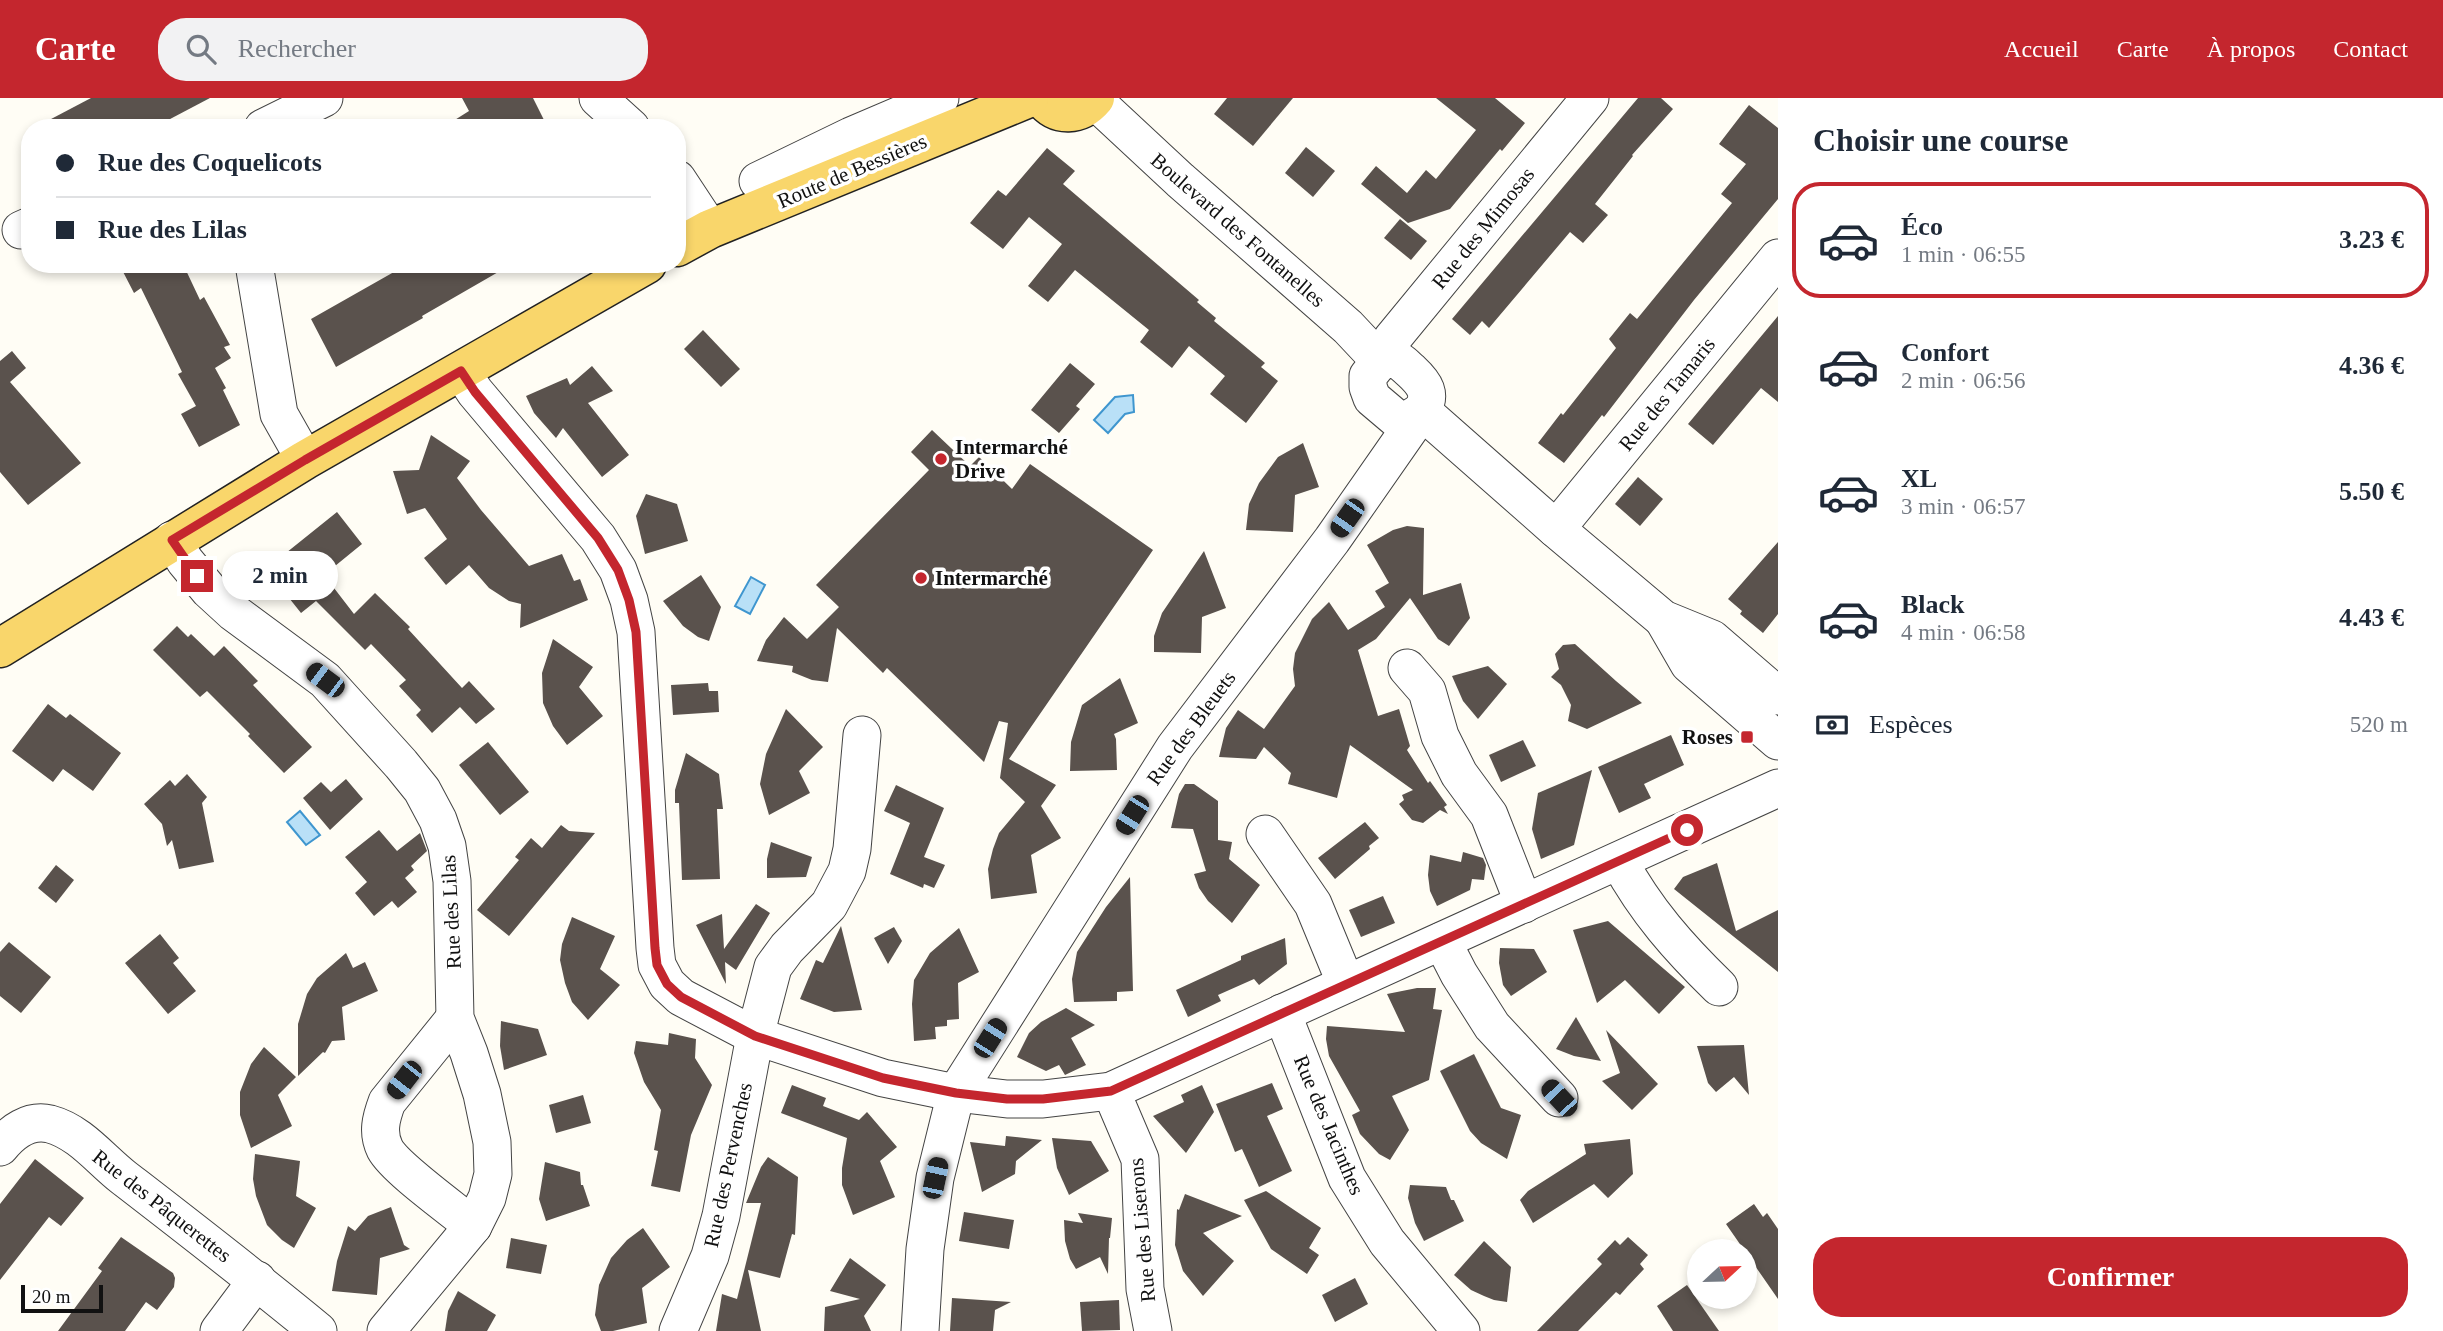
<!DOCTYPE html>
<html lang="fr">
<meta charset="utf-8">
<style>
:root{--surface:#fff;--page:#f2f2f3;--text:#1f2937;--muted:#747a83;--line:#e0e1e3;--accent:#c4262e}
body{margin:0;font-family:Georgia,serif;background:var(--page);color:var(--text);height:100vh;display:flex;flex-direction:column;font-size:26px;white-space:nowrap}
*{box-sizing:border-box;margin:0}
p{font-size:23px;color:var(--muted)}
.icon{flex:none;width:38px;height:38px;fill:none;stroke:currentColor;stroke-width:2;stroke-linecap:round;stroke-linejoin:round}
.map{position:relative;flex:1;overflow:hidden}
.sheet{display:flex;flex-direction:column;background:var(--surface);width:665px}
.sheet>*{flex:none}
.hud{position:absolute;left:21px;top:21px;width:665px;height:154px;border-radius:28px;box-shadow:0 4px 10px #0003;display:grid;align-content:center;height:154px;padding:0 35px;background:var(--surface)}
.needle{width:46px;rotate:68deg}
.fabs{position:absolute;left:1687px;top:1141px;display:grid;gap:14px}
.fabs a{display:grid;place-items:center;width:70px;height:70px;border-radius:50%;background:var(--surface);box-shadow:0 4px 10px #0003;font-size:35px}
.scale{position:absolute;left:21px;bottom:18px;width:82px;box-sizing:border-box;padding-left:7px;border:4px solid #111;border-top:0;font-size:19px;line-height:24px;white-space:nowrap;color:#111;-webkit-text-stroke:5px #fff;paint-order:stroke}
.end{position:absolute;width:32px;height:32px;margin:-16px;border:9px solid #c4262e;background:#fff;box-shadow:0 0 0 4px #fff}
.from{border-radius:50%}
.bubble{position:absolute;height:49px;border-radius:24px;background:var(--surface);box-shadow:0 4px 10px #0003;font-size:23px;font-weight:800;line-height:49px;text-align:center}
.car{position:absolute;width:21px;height:42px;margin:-21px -10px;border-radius:9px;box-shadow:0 0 5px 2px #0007;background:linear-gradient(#222 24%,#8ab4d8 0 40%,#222 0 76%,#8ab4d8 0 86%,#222 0)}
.hud b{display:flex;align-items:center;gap:24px;height:66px;font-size:26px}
.hud b+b{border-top:2px solid var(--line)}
.hud i{width:18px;height:18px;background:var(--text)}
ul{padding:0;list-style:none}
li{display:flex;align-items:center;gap:21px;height:116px;margin:0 14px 10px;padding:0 21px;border:4px solid transparent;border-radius:28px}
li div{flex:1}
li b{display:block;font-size:26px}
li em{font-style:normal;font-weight:800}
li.selected{border-color:var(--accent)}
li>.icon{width:63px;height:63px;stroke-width:1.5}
h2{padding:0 35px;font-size:32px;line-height:84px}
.pay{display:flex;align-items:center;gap:18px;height:77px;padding:0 35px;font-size:26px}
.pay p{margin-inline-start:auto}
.cta{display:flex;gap:14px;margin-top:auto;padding:14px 35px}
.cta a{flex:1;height:80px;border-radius:28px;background:var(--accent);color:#fff;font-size:28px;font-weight:800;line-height:80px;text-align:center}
header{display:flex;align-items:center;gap:42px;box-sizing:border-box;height:98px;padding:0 35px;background:var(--accent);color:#fff}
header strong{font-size:33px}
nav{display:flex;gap:38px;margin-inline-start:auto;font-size:24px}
.search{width:490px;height:63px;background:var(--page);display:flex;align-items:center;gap:18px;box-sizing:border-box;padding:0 24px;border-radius:28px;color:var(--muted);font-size:26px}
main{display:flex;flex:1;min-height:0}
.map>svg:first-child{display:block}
.water{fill:#b9e0f7;stroke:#3f96cf;stroke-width:2}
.building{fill:#5a524d}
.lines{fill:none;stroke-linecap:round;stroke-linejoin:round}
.minor-casing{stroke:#444;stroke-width:39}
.major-casing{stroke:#222;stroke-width:41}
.minor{stroke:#fff;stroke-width:37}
.major{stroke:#f9d66b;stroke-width:38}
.route{stroke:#c4262e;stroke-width:9}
.poi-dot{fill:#c4262e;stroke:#fff;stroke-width:2.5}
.labels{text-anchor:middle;stroke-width:7;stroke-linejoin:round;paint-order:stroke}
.street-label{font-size:21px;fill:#111;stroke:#fff}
.poi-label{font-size:21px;font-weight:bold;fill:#111;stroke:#fff;text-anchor:start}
</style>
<header>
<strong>Carte</strong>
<div class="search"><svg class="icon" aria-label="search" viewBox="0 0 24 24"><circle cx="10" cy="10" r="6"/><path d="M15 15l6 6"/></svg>Rechercher</div>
<nav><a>Accueil</a><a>Carte</a><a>À propos</a><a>Contact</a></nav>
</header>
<main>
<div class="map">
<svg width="1778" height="1233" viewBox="0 0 1778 1233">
<rect width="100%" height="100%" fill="#fffdf5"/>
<g class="water">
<path d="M1133,297L1134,314L1125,316L1108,335L1094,322L1115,299Z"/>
<path d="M751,479L765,487L750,516L735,508Z"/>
<path d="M300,713L320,737L306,747L287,724Z"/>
</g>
<g class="building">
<path d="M91,0H210L153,30H34Z"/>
<path d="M462,0H533L548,30H442L469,13Z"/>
<path d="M1227,0H1293L1253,48L1214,16Z"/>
<path d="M1436,0H1495L1525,25L1502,53L1500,51L1450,111L1408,125L1361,86L1376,68L1407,95L1426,72L1436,81L1476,32Z"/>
<path d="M1638,0H1661L1673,11L1632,57L1633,58L1595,106L1608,117L1583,145L1570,134L1489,230L1482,223L1470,237L1452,221Z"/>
<path d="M1749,7L1778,30V101L1694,202L1604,319L1602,317L1564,365L1538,345L1561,315L1563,317L1616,250L1609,241L1630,215L1637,221L1732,105L1721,96L1746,66L1719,46Z"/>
<path d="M1306,49L1335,73L1313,99L1285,75Z"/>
<path d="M1047,50L1075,73L1063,86L1199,202L1197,204L1216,220L1214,223L1265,265L1261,269L1278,283L1246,325L1210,296L1225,278L1189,248L1172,270L1140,244L1149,232L1075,172L1048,204L1028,188L1062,146L1029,119L1003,151L970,125L998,92L1006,98Z"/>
<path d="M1400,121L1427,143L1411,162L1384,140Z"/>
<path d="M119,166H183L200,202L204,199L230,247L224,249L231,260L215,270L226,290L223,292L240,327L199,349L181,316L196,308L178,276L182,274L141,190L134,195Z"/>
<path d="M408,166H512L422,218L423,220L336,269L311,221Z"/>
<path d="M1778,218V304L1761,290L1713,347L1688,326Z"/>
<path d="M703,232L740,271L721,289L684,251Z"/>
<path d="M12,253L26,270L10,284L81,365L28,407L0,374V263Z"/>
<path d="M1070,265L1095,286L1076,308L1080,311L1059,335L1031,312Z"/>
<path d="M592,268L613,293L588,305L629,357L602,379L563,330L556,340L534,315L526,298L567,280L570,287Z"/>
<path d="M932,332L970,368L979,359L1012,391L1030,366L1153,452L1009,661L1056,687L1041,708L1061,740L1031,757L1037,795L991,801L988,771L993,751L999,735L1025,704L1000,680L1008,625L999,623L984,664L887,570L883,575L837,530L828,584L812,582L792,574L793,568L757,563L766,542L784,519L807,541L839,509L816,487L929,372L911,354Z"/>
<path d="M431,337L470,363L457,380L481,412L529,468L562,456L574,483L580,481L588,502L520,530L521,506L509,503L489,490L469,467L446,487L424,460L447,441L425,410L407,416L393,373L419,372Z"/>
<path d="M1303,345L1319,389L1295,397L1293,434L1246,432L1249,406L1259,385L1278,359Z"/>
<path d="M1638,379L1663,401L1640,428L1615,406Z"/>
<path d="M646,396L677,406L688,443L645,456L636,418Z"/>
<path d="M337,414L362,446L324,477L354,516L375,495L410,529L408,531L462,590L469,583L495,611L476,626L460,609L432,635L416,617L421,612L399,588L406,582L371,546L365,552L316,503L301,515L266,471Z"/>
<path d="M1407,428L1424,430L1423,497L1461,485L1470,520L1449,548L1438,541L1410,500L1376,541L1358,552L1378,618L1399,611L1410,648L1407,652L1428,685L1430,683L1447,707L1444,709L1448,716L1440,712L1423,725L1412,722L1399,706L1404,702L1402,697L1413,692L1350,647L1337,700L1288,686L1291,675L1264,649L1256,661L1219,659L1226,630L1238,612L1264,631L1295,588L1293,571L1295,555L1312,521L1329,504L1348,532L1385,509L1375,493L1389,485L1367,447L1393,432Z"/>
<path d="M1778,444V516L1763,535L1740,516L1742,513L1728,501Z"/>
<path d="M1204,453L1226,510L1202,519L1201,555L1154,554V538L1162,515Z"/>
<path d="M701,477L721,509L709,543L698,539L683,528L663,503Z"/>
<path d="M177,528L188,539L191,536L214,558L224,548L258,583L253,587L312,649L284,675L248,638L250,636L207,593L200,599L153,552Z"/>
<path d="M553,541L593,569L579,589L603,618L567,647L553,628L543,605L542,575Z"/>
<path d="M1575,546L1616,583L1642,605L1587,631L1568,623L1571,607L1561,587L1551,579L1559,571L1555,556L1563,547Z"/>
<path d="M1488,568L1507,586L1478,621L1463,603L1452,578Z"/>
<path d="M1120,580L1138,625L1114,636L1116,641L1117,672L1070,673L1071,644L1082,607Z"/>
<path d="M708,585L709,593H718L719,614L673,617L671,587Z"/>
<path d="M48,606L66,620L70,616L121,655L93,693L63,671L53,684L12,653Z"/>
<path d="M786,611L823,649L799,673L810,695L769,717L760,686L766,656Z"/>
<path d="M1671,637L1684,667L1644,686L1651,700L1619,715L1598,669Z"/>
<path d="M1523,642L1536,668L1501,684L1489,657Z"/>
<path d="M488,644L529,694L500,717L459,667Z"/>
<path d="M686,655L719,676L723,711H717L720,781L682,782L679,705H675V692Z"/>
<path d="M1592,672L1574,747L1541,761L1532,731L1538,695Z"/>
<path d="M187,676L207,699L202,705L214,764L179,771L172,742L167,748L162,726L144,706L170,682L175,688Z"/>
<path d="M346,681L363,701L330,732L303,700L321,684L331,694Z"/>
<path d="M1185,686H1194L1218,703V742L1232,744L1229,761L1260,787L1232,825L1208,803L1199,790L1194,776L1206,773L1193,731L1171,730L1179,696Z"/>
<path d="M896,687L944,710L924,759L945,767L934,790L924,786L923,790L890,776L910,725L884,713Z"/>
<path d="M1365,724L1379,740L1369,748L1370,751L1335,781L1318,760Z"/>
<path d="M561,727L569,733L595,735L509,838L477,812L519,762L515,759L531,740L542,750Z"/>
<path d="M379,732L397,753L420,735L427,753L411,768L414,772L405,780L417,794L398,810L392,803L374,818L355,795L367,784L345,759Z"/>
<path d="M771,744L812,759L806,779L767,780V761Z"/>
<path d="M1463,754L1483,760L1486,767L1484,782L1472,781L1470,792L1437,808L1430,793L1428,777L1430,757L1461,764Z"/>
<path d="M1717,765L1736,833L1778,812V874L1674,791L1683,779Z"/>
<path d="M56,767L74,782L56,805L38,790Z"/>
<path d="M1130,779L1133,893L1117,894V903L1074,904L1072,881L1077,854L1106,809Z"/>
<path d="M1383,798L1395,825L1361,839L1349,812Z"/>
<path d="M756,806L770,815L736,872L725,864L726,886L696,827L722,816L724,851Z"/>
<path d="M572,819L615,838L600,871L620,887L588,922L572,904L565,885L560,862L562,846Z"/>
<path d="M1608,823L1685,889L1659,916L1625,882L1597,905L1573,832Z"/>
<path d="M841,828L862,912L834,914L800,901L816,862L823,865Z"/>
<path d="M894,829L902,843L888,866L874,840Z"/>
<path d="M959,830L979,874L958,885L959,921L947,922V928L935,929L936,941L914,943L912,906L914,882L930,855Z"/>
<path d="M160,836L179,860L173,865L196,893L168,916L125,865Z"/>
<path d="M1285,840L1287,866L1259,887L1254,881L1218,897L1221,903L1188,919L1176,892L1241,862V858Z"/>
<path d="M9,844L51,879L21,915L0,898V854Z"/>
<path d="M1500,850L1534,851L1547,874L1511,898L1503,887L1499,865Z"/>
<path d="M346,855L353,870L365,864L378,893L342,909L345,942L332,943L325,955L323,954L298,978V926L307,896L317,880Z"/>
<path d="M1417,890H1436L1433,911L1442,912L1429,982L1392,998L1409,1032L1390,1062L1379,1056L1360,1036L1352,1017L1360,1013L1329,958L1326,941L1327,928L1405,934L1387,896Z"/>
<path d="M1066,910L1095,927L1071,940L1086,967L1065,977L1059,967L1046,973L1017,959L1029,935L1041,924Z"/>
<path d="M1576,919L1601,963L1574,958L1556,951Z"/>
<path d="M501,923L538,931L547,957L504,972L500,948Z"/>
<path d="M1606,932L1658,986L1632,1012L1602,983L1620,975Z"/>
<path d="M669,935L696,941L695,960L712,987L691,1037L680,1094L651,1088L658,1053L654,1052L661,1012L644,984L634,955L636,943L668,947Z"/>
<path d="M1744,947L1749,997L1734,979L1716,994L1708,985L1697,948Z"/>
<path d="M264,949L296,979L278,997L292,1028L251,1050L240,1017V994L251,966Z"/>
<path d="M1474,956L1501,1010L1521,1017L1507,1061L1481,1045L1470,1033L1440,973Z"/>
<path d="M1272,985L1283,1011L1267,1018L1292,1073L1259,1089L1242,1051L1235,1054L1216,1006Z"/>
<path d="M792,987L826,1000L823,1008L859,1022L867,1014L897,1049L880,1063L895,1099L853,1117L842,1087V1070L847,1040L781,1015Z"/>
<path d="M1202,987L1214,1014L1186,1055L1153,1018L1184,1004L1181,997Z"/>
<path d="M583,997L591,1025L556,1035L549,1007Z"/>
<path d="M1006,1038L1042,1042L1016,1063L1015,1076L982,1094L970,1044L1005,1048Z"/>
<path d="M1052,1040L1091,1043L1109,1073L1069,1097L1057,1070Z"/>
<path d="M1630,1041L1633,1076L1608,1100L1594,1086L1533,1125L1520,1102L1528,1093L1586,1056L1584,1046Z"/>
<path d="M255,1056L300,1063L296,1098L316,1110L294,1150L282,1142L267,1127L256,1098L253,1081Z"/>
<path d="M768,1059L798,1079L795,1137L792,1136L780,1180L748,1172L761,1233H716L722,1196L737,1201L761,1105H746L761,1069Z"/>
<path d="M35,1061L84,1100L61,1128L49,1119L0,1182V1106Z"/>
<path d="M545,1064L580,1074L581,1087H583L590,1108L546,1123L539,1101Z"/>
<path d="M1410,1087L1446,1089L1451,1102H1454L1464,1123L1424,1143L1415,1125L1408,1100Z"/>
<path d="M1266,1093L1321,1130L1309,1150L1319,1157L1307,1176L1271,1151L1244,1102Z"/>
<path d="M1185,1096L1242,1118L1203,1135L1234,1163L1203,1198L1183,1173L1175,1147L1177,1111L1179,1112Z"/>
<path d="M1754,1106L1763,1119L1767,1115L1778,1131V1201L1726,1126Z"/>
<path d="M391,1109L404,1147L410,1151L380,1160L377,1197L332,1193L337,1163L348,1128L355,1133L368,1118Z"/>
<path d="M964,1114L1014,1122L1009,1151L959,1143Z"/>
<path d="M1078,1115L1112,1120L1110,1140H1109L1108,1176L1100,1159L1076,1171L1070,1161L1065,1143L1064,1122L1083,1125Z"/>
<path d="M643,1130L670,1169L642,1190L647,1225L613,1233H601L595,1217L599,1187L611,1160L627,1142Z"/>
<path d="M121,1139L173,1175L175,1180L174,1189L157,1212L146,1204L125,1233H58L102,1173L98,1170Z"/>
<path d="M1628,1139L1648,1157L1640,1166L1644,1171L1627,1189L1620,1197L1616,1194L1578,1233H1537L1602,1166L1597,1161L1615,1142L1620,1147Z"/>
<path d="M511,1140L547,1147L541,1176L506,1170Z"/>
<path d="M1484,1143L1511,1169L1507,1204L1494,1202L1484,1198L1471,1192L1454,1177Z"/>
<path d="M850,1160L886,1187L864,1218L871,1233H824L825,1209L860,1201L830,1193Z"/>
<path d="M1355,1180L1368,1206L1335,1224L1322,1197Z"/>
<path d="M1687,1187L1719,1233H1673L1657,1208Z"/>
<path d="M458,1193L496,1217L487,1233H445L448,1213Z"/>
<path d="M952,1200L1011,1204L995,1212L993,1233H950Z"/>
<path d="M1119,1202L1120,1232L1082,1233L1080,1204Z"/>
</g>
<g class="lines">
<defs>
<g id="minor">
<path d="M598,0L631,30"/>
<path d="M1094,2L1180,82L1348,229L1380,263"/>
<path d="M263,30L324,0"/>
<path d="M677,81L710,131"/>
<path d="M758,83L851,38L940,0"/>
<path d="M21,132L30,128"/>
<path d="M254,166L279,316L305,362"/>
<path d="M461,273L475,294L598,440L618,472L629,502L636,534L655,850L657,867L667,886L681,899L755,938L883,980L956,995L1007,1001H1043L1111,993L1778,690"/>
<path d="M1422,313L1556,431L1663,521L1712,541L1778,598"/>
<path d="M1422,313L1406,323L1398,322L1372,300L1368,289V278L1380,263L1392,241L1590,0"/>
<path d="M1556,431L1778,160"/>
<path d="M172,442L185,463L209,492L233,514L325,582L401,666L422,692L438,722L447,748L452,783L455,920L469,955L482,996L492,1044L493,1076L487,1100L473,1128L386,1233"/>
<path d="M1663,521L1689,566L1778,643"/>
<path d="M1407,570L1427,593L1440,638L1459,676L1489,717L1524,806"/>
<path d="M1265,736L1313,806L1346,886"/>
<path d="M1619,763C1646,813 1679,850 1719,889"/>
<path d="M1442,843L1459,876L1492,928L1559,1000"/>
<path d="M1282,915L1347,1080L1387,1144L1461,1233"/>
<path d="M455,920L387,1004C381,1020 377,1035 385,1051C395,1070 454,1112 473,1128"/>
<path d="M1111,993L1140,1061L1145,1191L1153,1233"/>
<path d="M0,1049C12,1034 29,1021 50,1026C80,1034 100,1061 123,1079C189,1130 254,1180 318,1233"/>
<path d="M219,1233L257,1182"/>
<path d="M678,1233L710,1158L721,1118L755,938L773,869L787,850L829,807L847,773L852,751L862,637"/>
<path d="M920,1233L925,1151L935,1080L956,995L1175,649L1332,442L1422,313C1432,296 1425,286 1411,273C1405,268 1400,261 1392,261C1388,261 1384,263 1380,263"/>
</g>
<g id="major">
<path d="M1042,0C1057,20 1080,18 1095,0"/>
<path d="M677,149L710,131L1029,0"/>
<path d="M0,550L305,362L647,166"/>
</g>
</defs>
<use href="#minor" class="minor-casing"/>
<use href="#major" class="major-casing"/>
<use href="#minor" class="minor"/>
<use href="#major" class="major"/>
</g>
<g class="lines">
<path class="route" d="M197,478L172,442L305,362L461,273L475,294L598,440L618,472L629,502L636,534L655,850L657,867L667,886L681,899L755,938L883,980L956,995L1007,1001H1043L1111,993L1687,732"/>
</g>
<g class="poi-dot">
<circle cx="941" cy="361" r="7"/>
<circle cx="921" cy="480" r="7"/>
<rect x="1740" y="632" width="14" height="14" rx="3.5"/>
</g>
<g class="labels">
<g class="street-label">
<text transform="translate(852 73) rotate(-23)" y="7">Route de Bessières</text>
<text transform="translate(1483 130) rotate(-51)" y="7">Rue des Mimosas</text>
<text transform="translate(1238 132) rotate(41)" y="7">Boulevard des Fontanelles</text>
<text transform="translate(1667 296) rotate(-51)" y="7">Rue des Tamaris</text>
<text transform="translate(1191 630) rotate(-54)" y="7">Rue des Bleuets</text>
<text transform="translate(451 814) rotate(-93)" y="7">Rue des Lilas</text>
<text transform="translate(1329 1027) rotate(67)" y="7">Rue des Jacinthes</text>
<text transform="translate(728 1067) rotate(-78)" y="7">Rue des Pervenches</text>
<text transform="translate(162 1108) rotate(38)" y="7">Rue des Pâquerettes</text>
<text transform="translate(1142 1132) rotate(-95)" y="7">Rue des Liserons</text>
</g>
<g class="poi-label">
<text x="955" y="356">Intermarché<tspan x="955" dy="24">Drive</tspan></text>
<text x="935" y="487">Intermarché</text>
<text x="1733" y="646" text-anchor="end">Roses</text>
</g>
</g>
</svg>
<div class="fabs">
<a><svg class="needle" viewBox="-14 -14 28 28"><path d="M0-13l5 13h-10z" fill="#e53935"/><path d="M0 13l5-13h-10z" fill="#747a83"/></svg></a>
</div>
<div class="scale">20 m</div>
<i class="end from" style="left:1687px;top:732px"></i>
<i class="end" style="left:197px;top:478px"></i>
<div class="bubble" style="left:222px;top:453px;width:116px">2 min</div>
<i class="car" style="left:1347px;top:420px;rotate:215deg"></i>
<i class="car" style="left:325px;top:582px;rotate:307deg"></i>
<i class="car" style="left:1132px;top:717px;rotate:212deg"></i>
<i class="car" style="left:990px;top:940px;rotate:32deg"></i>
<i class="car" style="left:404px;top:982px;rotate:218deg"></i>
<i class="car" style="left:1559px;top:1000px;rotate:317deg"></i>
<i class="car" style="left:935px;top:1080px;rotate:12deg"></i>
<div class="hud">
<b><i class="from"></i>Rue des Coquelicots</b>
<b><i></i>Rue des Lilas</b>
</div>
</div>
<section class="sheet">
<h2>Choisir une course</h2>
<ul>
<li class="selected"><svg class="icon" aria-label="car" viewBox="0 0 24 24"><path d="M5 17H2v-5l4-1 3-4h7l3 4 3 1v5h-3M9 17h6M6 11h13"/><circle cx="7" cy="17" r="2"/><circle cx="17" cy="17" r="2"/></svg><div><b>Éco</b><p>1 min · 06:55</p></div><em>3.23 €</em></li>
<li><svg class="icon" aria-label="car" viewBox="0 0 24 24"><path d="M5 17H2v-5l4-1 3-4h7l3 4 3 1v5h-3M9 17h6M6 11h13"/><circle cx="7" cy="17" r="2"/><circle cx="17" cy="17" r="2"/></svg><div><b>Confort</b><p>2 min · 06:56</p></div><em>4.36 €</em></li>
<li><svg class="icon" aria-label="car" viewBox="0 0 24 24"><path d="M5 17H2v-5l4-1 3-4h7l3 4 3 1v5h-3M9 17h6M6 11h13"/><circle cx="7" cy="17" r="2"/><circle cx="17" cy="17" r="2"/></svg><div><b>XL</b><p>3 min · 06:57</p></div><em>5.50 €</em></li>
<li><svg class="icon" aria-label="car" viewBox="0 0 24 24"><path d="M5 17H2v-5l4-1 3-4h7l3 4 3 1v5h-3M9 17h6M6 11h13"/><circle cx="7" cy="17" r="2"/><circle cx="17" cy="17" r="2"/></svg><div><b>Black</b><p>4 min · 06:58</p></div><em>4.43 €</em></li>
</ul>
<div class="pay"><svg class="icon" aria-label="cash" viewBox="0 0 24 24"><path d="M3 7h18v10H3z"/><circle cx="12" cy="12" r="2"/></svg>Espèces<p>520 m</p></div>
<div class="cta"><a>Confirmer</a></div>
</section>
</main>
